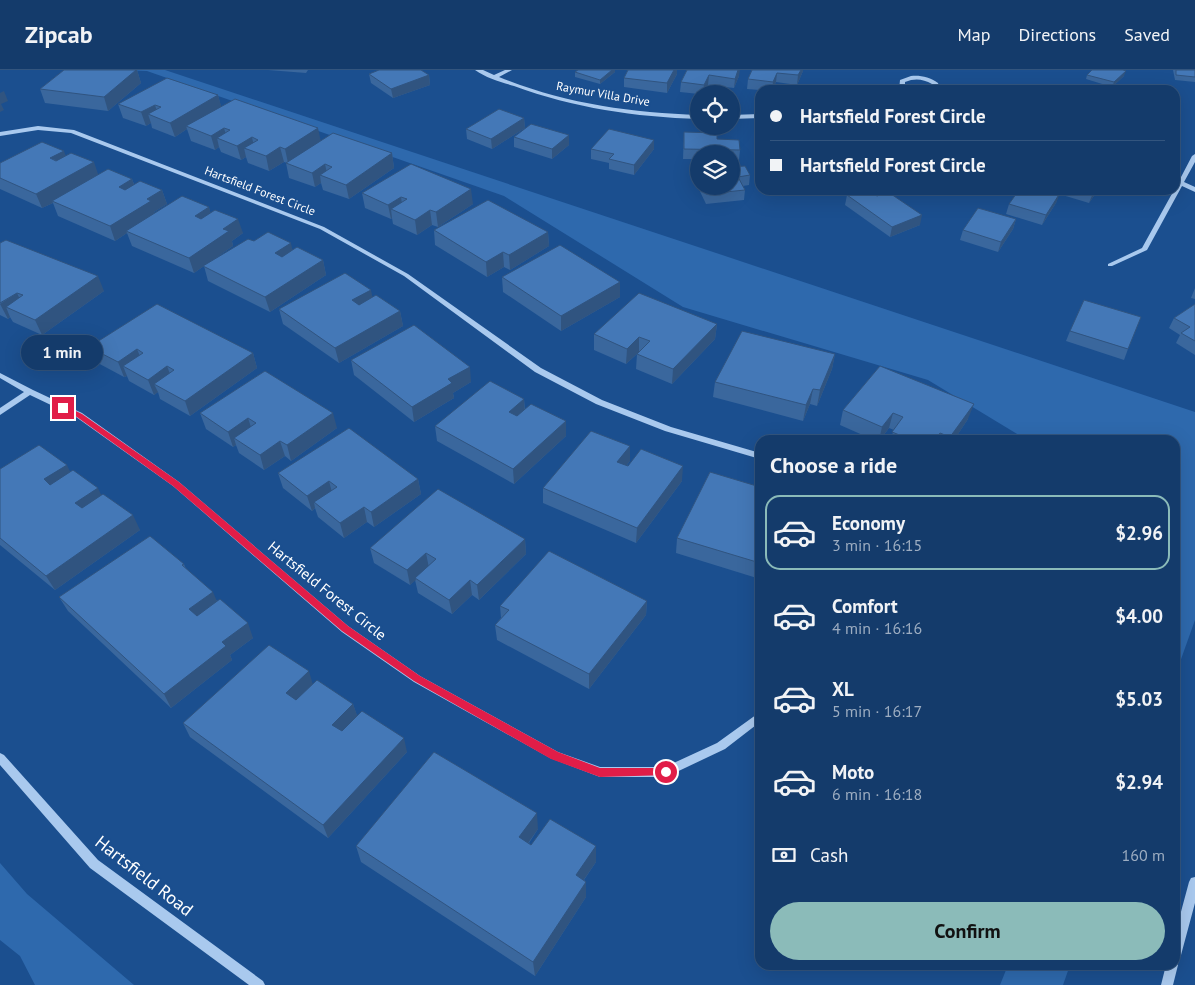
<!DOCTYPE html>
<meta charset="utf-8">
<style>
:root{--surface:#143b6b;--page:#1d4271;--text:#f1f3f6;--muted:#9dadc1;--line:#33557e;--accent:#8bbbb9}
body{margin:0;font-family:"PT Sans",sans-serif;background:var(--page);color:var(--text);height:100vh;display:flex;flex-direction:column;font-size:19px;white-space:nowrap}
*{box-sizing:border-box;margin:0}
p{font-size:16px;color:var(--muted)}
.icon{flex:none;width:28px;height:28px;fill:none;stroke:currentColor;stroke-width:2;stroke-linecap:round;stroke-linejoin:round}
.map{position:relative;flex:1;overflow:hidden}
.side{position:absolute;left:755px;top:365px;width:425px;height:535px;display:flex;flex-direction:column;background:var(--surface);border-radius:15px;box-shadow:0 5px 20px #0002,0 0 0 1px var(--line)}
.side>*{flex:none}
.top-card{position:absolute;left:755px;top:15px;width:425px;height:110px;border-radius:15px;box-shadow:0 5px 20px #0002,0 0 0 1px var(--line);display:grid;align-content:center;height:110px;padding:0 15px;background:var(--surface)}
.controls{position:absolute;left:690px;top:15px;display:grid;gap:10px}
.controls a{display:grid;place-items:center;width:50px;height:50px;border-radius:50%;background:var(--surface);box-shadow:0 5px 20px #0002,0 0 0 1px var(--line);font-size:25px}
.end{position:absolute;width:22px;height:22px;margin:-11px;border:6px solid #e11d48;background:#fff;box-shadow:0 0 0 2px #fff}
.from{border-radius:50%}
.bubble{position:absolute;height:35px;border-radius:18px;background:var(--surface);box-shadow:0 5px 20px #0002,0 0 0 1px var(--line);font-size:16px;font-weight:700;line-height:35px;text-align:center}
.top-card b{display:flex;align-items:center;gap:18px;height:48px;font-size:19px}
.top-card b+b{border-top:1px solid var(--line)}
.top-card i{width:12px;height:12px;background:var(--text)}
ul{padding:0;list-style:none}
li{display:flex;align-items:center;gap:15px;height:75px;margin:0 10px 8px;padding:0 5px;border:2px solid transparent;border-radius:15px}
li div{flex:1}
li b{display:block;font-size:19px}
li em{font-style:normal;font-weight:700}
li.selected{border-color:var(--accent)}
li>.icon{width:45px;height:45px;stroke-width:1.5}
h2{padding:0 15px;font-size:22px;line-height:60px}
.pay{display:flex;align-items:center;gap:12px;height:55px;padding:0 15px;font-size:19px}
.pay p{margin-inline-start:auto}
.primary-button{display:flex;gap:10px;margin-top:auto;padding:10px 15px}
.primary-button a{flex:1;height:58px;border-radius:30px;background:var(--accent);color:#111;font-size:20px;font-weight:700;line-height:58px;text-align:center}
header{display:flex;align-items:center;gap:30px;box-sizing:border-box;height:70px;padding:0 25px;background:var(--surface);border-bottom:1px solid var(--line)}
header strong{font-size:24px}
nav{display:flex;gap:28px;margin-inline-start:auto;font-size:18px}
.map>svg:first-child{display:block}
.green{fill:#2e69ad}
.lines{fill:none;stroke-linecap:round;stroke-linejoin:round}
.minor{fill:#a9c9ee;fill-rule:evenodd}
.wall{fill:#3a679d}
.shaded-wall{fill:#305480}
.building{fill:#4478b7;stroke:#305480}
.route{fill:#e11d48}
.labels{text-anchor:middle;stroke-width:4;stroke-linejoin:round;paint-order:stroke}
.far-street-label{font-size:12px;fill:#fff;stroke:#1b4f8f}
.street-label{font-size:15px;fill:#fff;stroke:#1b4f8f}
.near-street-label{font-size:18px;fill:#fff;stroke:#1b4f8f}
</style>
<header>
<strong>Zipcab</strong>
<nav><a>Map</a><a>Directions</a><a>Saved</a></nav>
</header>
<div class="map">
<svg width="1195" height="915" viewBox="0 0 1195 915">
<rect width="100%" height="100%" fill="#1b4f8f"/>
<g class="green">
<path d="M120,0H165L1195,342V550L1175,606V370H1027L928,310L683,237L504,126L147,1Z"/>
<path d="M0,793L27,824L134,915H35L20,886L0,870Z"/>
<path d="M1008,895H1070L1063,915H1000Z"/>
</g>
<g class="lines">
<g class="minor">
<path d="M475,0H483L494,5L505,0H512L499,7C562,33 630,43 699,45V49C635,47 574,38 514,16C501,12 486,8 475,0Z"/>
<path d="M911,6C920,5 930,7 938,13L940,20H934L932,14C923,9 915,8 905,12V20H899L900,10Z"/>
<path d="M760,44V48L731,49V45Z"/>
<path d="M38,56L74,60L324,157L408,204L541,298L602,330L671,357L760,383V389L665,361L596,334L535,302L404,206L320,159L71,63L38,60L0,66V62Z"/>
<path d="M1195,84V92L1184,112L1195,117V122L1182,116L1147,180L1112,196H1108V194L1142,178L1174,120H1175L1177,113L1175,112V107L1180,109L1192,86Z"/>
<path d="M0,303L33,320L82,343L179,412L348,556L420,606L558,682L600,697H665L717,673L760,642V652L725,679L666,707H600L550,688L414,612L342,562L173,416L76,347L30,325L0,345V338L24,322L0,308Z"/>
<path d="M0,683L4,685L98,790L263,911L265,915H249L90,798L0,695Z"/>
<path d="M1195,807V833L1181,885L1179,889L1176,891L1178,895L1173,915H1161L1166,895H1175V864L1189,812L1191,808Z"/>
</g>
</g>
<g class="wall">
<path d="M64,0H137L141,13L108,41L45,33L40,19Z"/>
<path d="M268,0H308L306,3Z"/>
<path d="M628,0H677V4L667,23L624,17V8Z"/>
<path d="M687,0L739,6L734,18L708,15L704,24H699L680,22L681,12Z"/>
<path d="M752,0L803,1L797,15L776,12L772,20H760L747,19L748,9Z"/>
<path d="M1173,0H1195V12L1175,10Z"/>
<path d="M575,2H615L600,14L575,7Z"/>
<path d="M369,4L429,5L430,15L393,28L371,13Z"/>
<path d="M1087,5L1124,6L1112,17L1086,9Z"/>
<path d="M218,25L221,37L321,71L392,83L394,98L349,129L323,120L321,113L315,117L289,108L286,93H287L284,92L269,101L248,93L246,87L241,90L221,82L219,77L215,80L191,71L187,59L175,67L152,58L151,53L146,56L123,48L118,34Z"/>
<path d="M524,48L525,58L492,79L467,69L466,59Z"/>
<path d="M684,62L717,69L740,80L739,90H731V84H699V89H683Z"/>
<path d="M569,65V75L552,89L514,77V67Z"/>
<path d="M654,70V79L634,105L609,99V93L591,89V79Z"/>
<path d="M66,86L99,105L132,109L134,114L162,120L167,134L154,142L155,144L209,137L210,143L243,163L232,171L233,176L204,196L254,171L293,180L323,190L326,205L270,242L208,211L204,196L194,203L132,176L127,163L115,171L58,146L53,133L42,138L0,119V93Z"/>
<path d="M731,97L750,105L749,115L743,116L745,120L744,130L706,134L695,111L696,101H699V116H731Z"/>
<path d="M1019,120H1098L1089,133L1059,124L1056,133L1042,155L1006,144L1009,134Z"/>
<path d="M362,123L473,134L438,157L432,155L417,165L393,154L392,148L391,149L365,138Z"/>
<path d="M847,125L877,126L920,155L890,167L845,135Z"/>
<path d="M1016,149L1013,159L998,182L960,170L963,160Z"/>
<path d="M434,160L548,162L549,176L510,200L504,197L487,207L435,175Z"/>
<path d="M0,173L104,221L42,265L13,252L10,247L8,249L0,245Z"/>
<path d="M502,207L620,227L561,261L503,222Z"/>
<path d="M1195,218V229L1191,228Z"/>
<path d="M372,227L400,241L403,256L339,293L283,254L279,239Z"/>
<path d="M1195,234V285L1176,273L1180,265L1169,258L1174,248Z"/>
<path d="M717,254L715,269L672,314L636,299L637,284L626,294L594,280V264Z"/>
<path d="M1070,261L1128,279L1124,290L1066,271Z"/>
<path d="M89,277L253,283L257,298L190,346L160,329L158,322L154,325L129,311L127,306L124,307L96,292Z"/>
<path d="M835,284L832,299L817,336L810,334L803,351L713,327L715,312Z"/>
<path d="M351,290L471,312L453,323L454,328L414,352L354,305Z"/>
<path d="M880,296L968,349L954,370H890L894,360L889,358L880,370H874L840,355L843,340Z"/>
<path d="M265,301L337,358L291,391L285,386L264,400L239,383L236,375L233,377L206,359L200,343Z"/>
<path d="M524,329L525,339L566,351V366L514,414L437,371L435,356Z"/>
<path d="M630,391L627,395L682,411L636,473L543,433V418Z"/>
<path d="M0,399L101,425L140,460L55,520L0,475Z"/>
<path d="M278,403L418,409L421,424L374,457L367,452L344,468L318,447L315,438L312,441L283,418Z"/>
<path d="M760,417V509L676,483L677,468Z"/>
<path d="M525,469L526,484L479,530L472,525L452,544L418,523L415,510L410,515L374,493L370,478Z"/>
<path d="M184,494L186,499L253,568L230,585L232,590L171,638L68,541L59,527Z"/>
<path d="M647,531L646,545L589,619L497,570L495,555L501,548L500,536Z"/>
<path d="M313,614L353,634L357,646L407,682L328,768L190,667L183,653Z"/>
<path d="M538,759L529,773L531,775L596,792L584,810L586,812V827L535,906L361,792L356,776Z"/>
</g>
<g class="shaded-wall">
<path d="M136,0H137L141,13L108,41L104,27Z"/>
<path d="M612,0H615V2L600,14V10Z"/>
<path d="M674,0H677V4L667,23V13Z"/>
<path d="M738,0H740L739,6L734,18L735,9Z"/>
<path d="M801,0H803V1L797,15L798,5Z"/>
<path d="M1126,1L1124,6L1112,17L1114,12Z"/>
<path d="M777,3L776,12L772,20L773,12Z"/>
<path d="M429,5L430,15L393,28L391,19Z"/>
<path d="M709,5L708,15L703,24L704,15Z"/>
<path d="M4,21L8,31L1,34L4,40L0,42V23Z"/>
<path d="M218,25L222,39L186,56L187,59L175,67L170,53Z"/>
<path d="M155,35L159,48L148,44L151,53L146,56L141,42Z"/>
<path d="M524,48L525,58L492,79L491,69Z"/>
<path d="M224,58L228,72L217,68L219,77L215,80L211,66Z"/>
<path d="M318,58L321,72L288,93L285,79Z"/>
<path d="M569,65V75L552,89V79Z"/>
<path d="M252,67L255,82L244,78L246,87L241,90L237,76Z"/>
<path d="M654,70V79L634,105V95Z"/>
<path d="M280,77L284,92L269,101L266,86Z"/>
<path d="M64,81L69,95L50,88Z"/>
<path d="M392,83L394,98L349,129L346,115Z"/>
<path d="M94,92L99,107L52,131L53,133L42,138L36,124Z"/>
<path d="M325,94L328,108L320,105L321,113L315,117L312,103Z"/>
<path d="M132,109L137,123L124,131L119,117Z"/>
<path d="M471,119L473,134L438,157L436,142Z"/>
<path d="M162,120L167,134L154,142L156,146L126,161L127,163L115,171L110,156L147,129Z"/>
<path d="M1095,120H1098L1089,133L1093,123Z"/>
<path d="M1060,123L1056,133L1042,155L1046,145Z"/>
<path d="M401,127L403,141L391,139L392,148L391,149L388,135Z"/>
<path d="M209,137L213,152L199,161L195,146Z"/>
<path d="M430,140L432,155L417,165L415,150Z"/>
<path d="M922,145L920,155L890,167L892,157Z"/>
<path d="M238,149L243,163L232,171L233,176L194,203L189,188L223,159Z"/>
<path d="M1016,149L1013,159L998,182L1001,172Z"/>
<path d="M548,162L549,176L510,200L509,185Z"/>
<path d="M291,173L294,188L279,198L275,183Z"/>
<path d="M503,182L504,197L487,207L486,192Z"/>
<path d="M323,190L326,205L270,242L265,227Z"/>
<path d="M98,206L104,221L42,265L35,250Z"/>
<path d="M620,212V227L561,261V246Z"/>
<path d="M371,220L374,235L355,245L352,230Z"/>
<path d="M17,223L24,238L6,237L10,247L8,249L0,234Z"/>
<path d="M400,241L403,256L339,293L335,278Z"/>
<path d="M717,254L715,269L672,314L673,299Z"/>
<path d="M639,267V282L626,294L627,279Z"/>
<path d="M137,279L143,294L123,296L127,306L124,307L118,292Z"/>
<path d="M253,283L257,298L190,346L185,331Z"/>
<path d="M835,284L832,299L817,336L820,320Z"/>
<path d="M167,296L173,312L154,314L158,322L154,325L148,310Z"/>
<path d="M470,297L471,312L453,323L454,328L414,352L412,337L448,309Z"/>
<path d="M813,319L810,334L803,351L806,335Z"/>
<path d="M524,329L525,344L510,357L509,342Z"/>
<path d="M974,334L968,349L954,370H949L950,367Z"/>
<path d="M333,343L337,358L291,391L287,375Z"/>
<path d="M893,343L889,358L880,370H879L882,357Z"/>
<path d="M248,348L253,363L234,368L236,375L233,377L228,362Z"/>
<path d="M566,351V366L514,414L513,399Z"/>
<path d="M280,371L285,386L264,400L260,385Z"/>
<path d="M630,376V391L617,407V392Z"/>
<path d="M67,395L74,410L52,425L44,409Z"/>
<path d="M683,396L682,411L636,473L637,458Z"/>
<path d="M418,409L421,424L374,457L371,442Z"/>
<path d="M329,411L333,426L314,432L315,438L312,441L307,426Z"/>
<path d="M98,418L105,433L83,448L75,433Z"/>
<path d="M364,437L367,452L344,468L340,453Z"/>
<path d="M133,445L140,460L55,520L46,506Z"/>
<path d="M525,469L526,484L479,530L477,515Z"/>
<path d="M426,483L429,498L415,508L416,510L410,515L407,500Z"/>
<path d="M470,510L472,525L452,544L449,530Z"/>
<path d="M213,522L219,536L195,554L189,539Z"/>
<path d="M647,531L646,545L589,619V604Z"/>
<path d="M248,553L253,568L230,585L232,590L171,638L164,624L222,572Z"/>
<path d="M309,601L313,615L291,637L286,623Z"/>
<path d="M353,634L358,648L337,668L332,655Z"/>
<path d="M404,668L407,682L328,768L323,755Z"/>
<path d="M537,743L538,759L521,783L519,767Z"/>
<path d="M596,776V792L576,821V805Z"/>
<path d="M586,812V827L535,906L533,892Z"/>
</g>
<g class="building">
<path d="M64,0H136L104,27L40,19Z"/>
<path d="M379,0H421L429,5L391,19L369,4Z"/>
<path d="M578,0H612L600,10L575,2Z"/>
<path d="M628,0H674L667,13L624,8Z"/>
<path d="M687,0H738L735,9L709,5L704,15L681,12Z"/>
<path d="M752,0H801L798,5L777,3L773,12L748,9Z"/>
<path d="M1092,0H1123L1126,1L1114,12L1087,5Z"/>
<path d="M1176,0H1195V7L1176,5Z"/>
<path d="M167,8L218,25L170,53L148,44L161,37L155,35L141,42L118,34Z"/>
<path d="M235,29L318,58L285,79L280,77L266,86L244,78L258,70L252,67L237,76L217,68L230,60L224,58L211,66L186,56Z"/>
<path d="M499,39L524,48L491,69L466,59Z"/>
<path d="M531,54L569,65L552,79L514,67Z"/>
<path d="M609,59L654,70L634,95L609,89L614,84L591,79Z"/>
<path d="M684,62L717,63V69L739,70L740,80L684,79Z"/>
<path d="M333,63L392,83L346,115L320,105L332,97L325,94L312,103L286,93Z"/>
<path d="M42,72L64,81L50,88L56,91L71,83L94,92L36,124L0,108V93Z"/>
<path d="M411,94L471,119L436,142L430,140L415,150L391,139L407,129L401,127L388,135L362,123Z"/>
<path d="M745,96L750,105L738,107L745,120L706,124L703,116H731V97Z"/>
<path d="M108,99L132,109L119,117L125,120L140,111L162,120L147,129L151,131L110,156L52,131Z"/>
<path d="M696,101H699V108Z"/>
<path d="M860,120H868L877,126L888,122L922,145L892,157L847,125Z"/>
<path d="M1019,120H1051L1060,123L1046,145L1009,134Z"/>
<path d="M1082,120H1095L1093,123Z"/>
<path d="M182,126L209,137L195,146L201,149L215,140L238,149L223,159L229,161L189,188L126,161Z"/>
<path d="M488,130L548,162L509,185L503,182L486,192L434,160Z"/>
<path d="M978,138L1016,149L1001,172L963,160Z"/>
<path d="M268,162L291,173L275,183L282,187L297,177L323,190L265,227L203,196L248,169L254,171Z"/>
<path d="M6,170L98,206L35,250L6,237L23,225L17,223L0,233V173Z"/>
<path d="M560,175L620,212L561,246L502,207Z"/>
<path d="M345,203L371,220L352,230L359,235L376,225L400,241L335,278L279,239Z"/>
<path d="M639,223L717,254L673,299L637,284L650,271L639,267L627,279L594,264Z"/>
<path d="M1084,230L1141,247L1128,279L1070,261Z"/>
<path d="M157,234L253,283L185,331L154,314L174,300L167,296L148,310L123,296L143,283L137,279L118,292L89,277Z"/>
<path d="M1195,234V271L1181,263L1190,257L1174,248Z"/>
<path d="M414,255L470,297L448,309L452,313L412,337L351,290Z"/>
<path d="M742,261L835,284L820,320L813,319L806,335L715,312Z"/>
<path d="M880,296L974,334L950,367L940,363L935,370H912L892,362L903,347L893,343L882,357L843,340Z"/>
<path d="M265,301L333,343L287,375L280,371L260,385L234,368L256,353L248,348L228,362L200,343Z"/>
<path d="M490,311L524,329L509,342L517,346L531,334L566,351L513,399L435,356Z"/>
<path d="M349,358L418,409L371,442L364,437L340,453L314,432L337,417L329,411L307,426L278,403Z"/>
<path d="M591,361L630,376L617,392L628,396L641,379L683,396L637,458L543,418Z"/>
<path d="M39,375L67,395L44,409L50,415L73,400L98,418L75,433L82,438L103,424L133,445L46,506L0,468V399Z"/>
<path d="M710,402L760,417V493L677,468Z"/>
<path d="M438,419L525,469L477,515L470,510L449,530L415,508L436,489L426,483L407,500L370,478Z"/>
<path d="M150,466L184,494L182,495L213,522L189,539L197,546L220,529L248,553L222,572L226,576L164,624L59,527Z"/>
<path d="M549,481L647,531L589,604L495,555L509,540L500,536Z"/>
<path d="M269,575L309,601L286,623L296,630L317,610L353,634L332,655L342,661L362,641L404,668L323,755L183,653Z"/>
<path d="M434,682L537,743L519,767L531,775L550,749L596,776L576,805L586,812L533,892L356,776Z"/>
</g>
<path class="route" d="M63,335L82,344L179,412L348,556L420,606L558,682L600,698H666L671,702L669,705L600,707L551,689L414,611L342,561L173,416L77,347L60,339V336Z"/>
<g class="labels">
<g class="far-street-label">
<text transform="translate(603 24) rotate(10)" y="4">Raymur Villa Drive</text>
<text transform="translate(260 121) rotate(21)" y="4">Hartsfield Forest Circle</text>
</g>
<g class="street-label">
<text transform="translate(327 521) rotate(39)" y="5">Hartsfield Forest Circle</text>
</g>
<g class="near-street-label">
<text transform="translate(144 806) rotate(38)" y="6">Hartsfield Road</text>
</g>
</g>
</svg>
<div class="controls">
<a><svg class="icon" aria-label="locate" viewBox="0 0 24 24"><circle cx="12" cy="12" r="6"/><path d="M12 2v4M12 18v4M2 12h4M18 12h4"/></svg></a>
<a><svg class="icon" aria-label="layers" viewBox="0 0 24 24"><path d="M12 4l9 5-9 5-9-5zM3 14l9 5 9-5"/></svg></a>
</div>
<i class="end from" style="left:666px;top:702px"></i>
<i class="end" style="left:63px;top:338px"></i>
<div class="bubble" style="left:21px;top:265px;width:82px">1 min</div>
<div class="top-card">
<b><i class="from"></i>Hartsfield Forest Circle</b>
<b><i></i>Hartsfield Forest Circle</b>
</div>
<section class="side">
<h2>Choose a ride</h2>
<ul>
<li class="selected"><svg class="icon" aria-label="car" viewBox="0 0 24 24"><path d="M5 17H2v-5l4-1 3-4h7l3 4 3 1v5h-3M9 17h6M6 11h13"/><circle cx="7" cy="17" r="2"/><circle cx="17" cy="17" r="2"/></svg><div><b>Economy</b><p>3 min · 16:15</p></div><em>$2.96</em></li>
<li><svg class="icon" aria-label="car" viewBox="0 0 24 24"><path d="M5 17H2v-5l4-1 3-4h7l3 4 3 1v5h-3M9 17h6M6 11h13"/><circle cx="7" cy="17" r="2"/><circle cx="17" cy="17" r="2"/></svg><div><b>Comfort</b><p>4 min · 16:16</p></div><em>$4.00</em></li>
<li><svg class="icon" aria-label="car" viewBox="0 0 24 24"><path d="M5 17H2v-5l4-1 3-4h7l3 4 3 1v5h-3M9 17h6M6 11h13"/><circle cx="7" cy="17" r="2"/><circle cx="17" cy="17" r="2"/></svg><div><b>XL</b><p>5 min · 16:17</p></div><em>$5.03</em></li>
<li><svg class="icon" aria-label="car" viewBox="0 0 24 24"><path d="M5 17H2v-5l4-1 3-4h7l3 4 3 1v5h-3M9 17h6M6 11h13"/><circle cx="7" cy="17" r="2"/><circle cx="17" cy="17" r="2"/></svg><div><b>Moto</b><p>6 min · 16:18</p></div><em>$2.94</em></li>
</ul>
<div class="pay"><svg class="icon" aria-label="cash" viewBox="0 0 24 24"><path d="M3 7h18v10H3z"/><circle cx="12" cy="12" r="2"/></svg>Cash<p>160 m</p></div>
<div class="primary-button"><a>Confirm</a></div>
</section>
</div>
